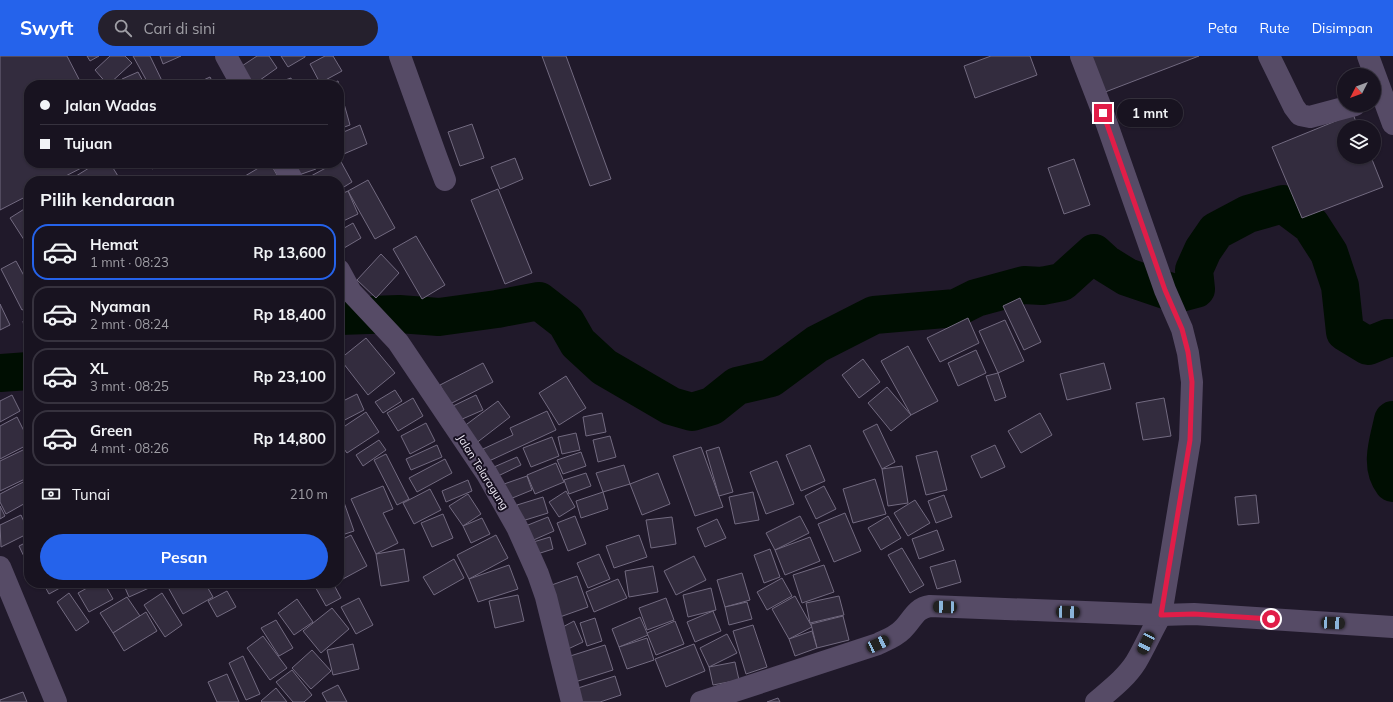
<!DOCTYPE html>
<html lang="id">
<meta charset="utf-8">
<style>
:root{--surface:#181320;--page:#25202d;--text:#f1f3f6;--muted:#9f9ea5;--line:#36323e;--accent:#2563eb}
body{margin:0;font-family:Mulish,sans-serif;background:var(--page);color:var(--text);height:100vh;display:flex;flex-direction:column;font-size:15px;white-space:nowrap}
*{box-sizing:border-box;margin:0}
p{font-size:13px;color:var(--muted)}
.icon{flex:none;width:22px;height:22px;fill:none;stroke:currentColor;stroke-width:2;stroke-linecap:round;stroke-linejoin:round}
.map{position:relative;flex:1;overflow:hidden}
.details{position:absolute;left:24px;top:120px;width:320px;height:412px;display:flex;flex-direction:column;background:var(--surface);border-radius:16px;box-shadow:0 1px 3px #0004,0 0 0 1px var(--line)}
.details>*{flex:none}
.banner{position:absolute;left:24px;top:24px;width:320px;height:88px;border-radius:16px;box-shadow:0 1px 3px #0004,0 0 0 1px var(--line);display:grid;align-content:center;height:88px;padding:0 16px;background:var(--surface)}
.needle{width:26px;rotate:228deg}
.controls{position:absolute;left:1337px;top:12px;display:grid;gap:8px}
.controls a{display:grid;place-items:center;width:44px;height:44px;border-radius:50%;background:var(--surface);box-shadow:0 1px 3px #0004,0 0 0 1px var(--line);font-size:20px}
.end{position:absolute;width:18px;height:18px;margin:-9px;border:5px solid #e11d48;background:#fff;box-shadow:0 0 0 2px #fff}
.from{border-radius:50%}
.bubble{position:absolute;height:28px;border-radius:14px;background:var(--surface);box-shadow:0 1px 3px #0004,0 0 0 1px var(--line);font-size:13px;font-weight:700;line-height:28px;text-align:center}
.car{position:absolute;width:12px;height:24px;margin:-12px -6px;border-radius:5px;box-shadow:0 0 3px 1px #0007;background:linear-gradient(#222 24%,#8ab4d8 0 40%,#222 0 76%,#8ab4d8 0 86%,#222 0)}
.banner b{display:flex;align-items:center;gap:14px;height:38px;font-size:15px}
.banner b+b{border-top:1px solid var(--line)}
.banner i{width:10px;height:10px;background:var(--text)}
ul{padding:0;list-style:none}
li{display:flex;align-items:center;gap:12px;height:56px;margin:0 8px 6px;padding:0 8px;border:2px solid var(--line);border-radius:16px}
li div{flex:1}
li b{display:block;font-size:15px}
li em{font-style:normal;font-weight:700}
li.current{border-color:var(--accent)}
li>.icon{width:36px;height:36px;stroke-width:1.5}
h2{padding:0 16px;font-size:18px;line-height:48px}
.pay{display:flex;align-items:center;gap:10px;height:44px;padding:0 16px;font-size:15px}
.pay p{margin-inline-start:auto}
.primary-button{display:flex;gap:8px;margin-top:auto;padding:8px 16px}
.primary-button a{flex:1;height:46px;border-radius:24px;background:var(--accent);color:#fff;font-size:16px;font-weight:700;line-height:46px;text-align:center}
header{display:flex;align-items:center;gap:24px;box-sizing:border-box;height:56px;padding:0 20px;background:var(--accent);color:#fff}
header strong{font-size:19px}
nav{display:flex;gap:22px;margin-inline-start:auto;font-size:14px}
.search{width:280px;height:36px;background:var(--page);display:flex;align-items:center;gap:10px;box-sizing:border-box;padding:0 14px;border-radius:22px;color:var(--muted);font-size:15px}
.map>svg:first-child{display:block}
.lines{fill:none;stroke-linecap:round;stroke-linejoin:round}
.river{stroke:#000e02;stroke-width:38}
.building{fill:#332c3e;stroke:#726a80}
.street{stroke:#564b66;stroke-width:22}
.route{stroke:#e11d48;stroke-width:5}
.labels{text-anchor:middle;stroke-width:4;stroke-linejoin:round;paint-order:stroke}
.street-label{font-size:11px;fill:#f1edf9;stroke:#171021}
</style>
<header>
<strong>Swyft</strong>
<div class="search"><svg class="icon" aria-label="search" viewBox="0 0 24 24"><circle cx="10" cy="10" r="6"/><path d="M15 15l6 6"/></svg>Cari di sini</div>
<nav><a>Peta</a><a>Rute</a><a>Disimpan</a></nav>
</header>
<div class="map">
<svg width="1393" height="646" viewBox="0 0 1393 646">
<rect width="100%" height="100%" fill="#20192a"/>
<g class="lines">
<g class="river">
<path d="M339,260L399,258L439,261L497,253L539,245L566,266L578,287L604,311L671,350L692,356L712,350L737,330L771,322L817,288L874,259L956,252L976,242L1024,229L1042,230L1062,226L1094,197L1106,208L1127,221L1177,238L1196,233L1194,214L1203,194L1216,175L1248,158L1283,148L1311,169L1329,197L1340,230L1345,276L1368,290L1388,282H1393"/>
<path d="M0,317L29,315"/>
<path d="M1393,364C1389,384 1379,409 1393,427"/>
</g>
</g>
<g class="building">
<path d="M0,0H67L82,29H29V107H91L56,125H29V139L0,154Z"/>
<path d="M87,0H99L90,5Z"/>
<path d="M110,0H125L132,7L108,29L95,14Z"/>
<path d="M133,0H150L164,29H149Z"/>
<path d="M160,0H181L163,8Z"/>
<path d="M257,0H269L277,12L253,29H251L239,12Z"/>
<path d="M281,0H305V1L288,11Z"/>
<path d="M325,0H333L342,15L320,27L310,8Z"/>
<path d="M542,0H566L611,123L590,130Z"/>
<path d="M991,0H1030L1037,19L975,42L964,10Z"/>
<path d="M1086,0H1199L1100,38Z"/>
<path d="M138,16L145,29H125L122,23Z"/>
<path d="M210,21L214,29H193Z"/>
<path d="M291,22L293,29H271Z"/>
<path d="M338,25L339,29H325Z"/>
<path d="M339,30L350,69L339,73Z"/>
<path d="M1353,58L1358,71H1344V101H1371L1383,131L1302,162L1272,91Z"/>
<path d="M472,68L484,102L460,110L448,76Z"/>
<path d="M360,69L367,88L339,100V78Z"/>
<path d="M515,102L523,123L500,133L491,111Z"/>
<path d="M1074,103L1090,149L1064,158L1048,112Z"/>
<path d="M340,104L352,126L339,134V125H314L311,120L335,107H339Z"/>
<path d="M97,107H110L121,125H68Z"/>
<path d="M149,107H165L152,113Z"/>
<path d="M267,107H270L280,124L278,125H241L240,123Z"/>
<path d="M288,107H314L316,113L293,121Z"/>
<path d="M368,124L395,172L375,183L348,135Z"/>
<path d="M498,133L532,217L505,228L471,144Z"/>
<path d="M348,135L358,158L339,167V139Z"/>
<path d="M29,150V189L28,190L10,162Z"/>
<path d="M353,167L361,182L339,195V175Z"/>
<path d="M416,180L445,229L422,243L393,193Z"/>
<path d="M381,198L399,217L376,242L357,224Z"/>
<path d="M16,205L29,229V251L22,254L1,213Z"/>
<path d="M1020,242L1041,286L1024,294L1003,250Z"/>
<path d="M0,248L10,269L0,274Z"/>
<path d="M968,262L979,287L940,306L927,282Z"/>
<path d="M29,264V289H27L23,265Z"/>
<path d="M1005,264L1024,305L998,317L979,275Z"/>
<path d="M366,282L395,317L368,339L340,303Z"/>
<path d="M908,290L938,345L911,359L881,305Z"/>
<path d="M976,294L986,317L958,330L948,307Z"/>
<path d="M863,303L880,326L859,342L842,319Z"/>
<path d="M483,307L493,326L450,348L440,329Z"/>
<path d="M1104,307L1111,333L1067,344L1060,318Z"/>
<path d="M998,317L1006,341L995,345L986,320Z"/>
<path d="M566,320L586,352L559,369L539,337Z"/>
<path d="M887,331L911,359L891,375L868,347Z"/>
<path d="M395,334L402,345L383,357L375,346Z"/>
<path d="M357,338L364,354L339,367V347Z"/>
<path d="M12,339L20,355L0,366V345Z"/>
<path d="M476,339L483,354L460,364L453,350Z"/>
<path d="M413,342L423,360L398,375L387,357Z"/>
<path d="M1164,342L1171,380L1143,384L1136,347Z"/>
<path d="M498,345L510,361L475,388L463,371Z"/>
<path d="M547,355L556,374L489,405L483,393L513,379L510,372Z"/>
<path d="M366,356L379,376L347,397L339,386V374Z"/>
<path d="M602,357L606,376L586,380L583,361Z"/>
<path d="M1040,357L1052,379L1021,397L1008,375Z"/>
<path d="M17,361L29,385V388L0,403V370Z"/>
<path d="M426,367L435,385L410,398L401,380Z"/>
<path d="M877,368L895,406L882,413L863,375Z"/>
<path d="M576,377L580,394L562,398L558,381Z"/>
<path d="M610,380L616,401L598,406L593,384Z"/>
<path d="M552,381L559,400L531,411L523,392Z"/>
<path d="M379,384L386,394L363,410L356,399Z"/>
<path d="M437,389L442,401L411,414L406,403Z"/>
<path d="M810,389L825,425L801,435L786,399Z"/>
<path d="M995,389L1005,411L981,422L971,400Z"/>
<path d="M701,391L723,451L695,460L673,400Z"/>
<path d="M719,391L733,436L719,440L706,395Z"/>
<path d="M25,393L29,403V421L0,435V405Z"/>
<path d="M937,395L947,434L926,439L916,400Z"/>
<path d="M581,396L586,410L563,418L557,404Z"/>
<path d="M386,398L409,443L397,449L374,404Z"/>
<path d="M517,401L521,409L498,420L494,411Z"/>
<path d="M445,403L452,417L417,436L409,422Z"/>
<path d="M777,405L794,448L766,458L750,416Z"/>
<path d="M556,407L564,426L535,438L527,419Z"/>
<path d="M624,409L630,428L603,436L596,417Z"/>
<path d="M902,410L908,447L888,450L882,413Z"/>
<path d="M586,417L591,430L569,438L564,424Z"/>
<path d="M658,417L670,448L642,459L630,428Z"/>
<path d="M527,420L532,434L510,443L504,428Z"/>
<path d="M29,423V445L6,458L0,446V438Z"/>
<path d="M875,423L886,458L853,467L843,433Z"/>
<path d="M468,424L472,435L446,446L442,435Z"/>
<path d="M383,430L393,453L383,457L398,487L376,498L351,443Z"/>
<path d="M824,430L836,453L816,463L805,440Z"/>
<path d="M339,432L354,475L339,480Z"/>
<path d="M430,433L441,454L414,468L403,447Z"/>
<path d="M566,435L575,451L559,461L549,446Z"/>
<path d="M603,436L608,453L581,462L576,445Z"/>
<path d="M753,436L759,464L735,468L729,441Z"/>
<path d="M468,438L481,458L463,470L449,450Z"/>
<path d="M944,439L952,461L936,467L928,445Z"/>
<path d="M1256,439L1259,467L1238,469L1235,441Z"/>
<path d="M543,441L548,457L522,465L517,449Z"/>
<path d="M915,444L930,467L908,480L894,457Z"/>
<path d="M29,449V461L24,452Z"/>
<path d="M0,450L5,460L0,463Z"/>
<path d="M845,457L861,495L834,506L818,468Z"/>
<path d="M443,458L453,482L432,491L421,467Z"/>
<path d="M21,459L29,477L1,491L0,469Z"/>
<path d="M575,460L586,488L568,495L557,467Z"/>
<path d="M800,460L809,477L775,494L766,477Z"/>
<path d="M888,460L901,482L881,494L868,472Z"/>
<path d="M548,461L554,475L529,486L523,471Z"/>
<path d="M672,461L676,488L651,492L646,464Z"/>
<path d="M482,462L490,478L471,487L463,470Z"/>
<path d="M717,463L726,482L705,491L697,472Z"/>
<path d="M937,474L944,494L919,503L912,483Z"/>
<path d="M351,479L367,510L341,524L339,521V485Z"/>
<path d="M496,479L508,502L469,523L457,499Z"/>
<path d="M639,479L647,501L614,512L606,490Z"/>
<path d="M550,481L553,493L534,499L530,487Z"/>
<path d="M810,481L820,505L785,519L775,494Z"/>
<path d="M29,485V511L19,490Z"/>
<path d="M902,492L924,529L910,537L888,499Z"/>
<path d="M404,493L409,525L381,530L376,498Z"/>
<path d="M770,493L780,521L764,527L754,499Z"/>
<path d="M599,498L610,523L588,532L577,507Z"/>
<path d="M694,500L706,524L676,539L664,515Z"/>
<path d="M454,503L464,522L434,539L423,521Z"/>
<path d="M955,504L961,526L937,533L930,511Z"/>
<path d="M509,509L518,533L478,546L469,523Z"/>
<path d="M824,509L834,536L802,547L793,519Z"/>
<path d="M653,510L658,536L629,541L625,515Z"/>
<path d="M742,517L750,544L725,551L717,524Z"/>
<path d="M577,520L588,551L557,562L546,531Z"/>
<path d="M782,522L792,540L767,554L757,536Z"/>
<path d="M618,523L627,542L594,556L586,536Z"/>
<path d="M43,527H69L49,538Z"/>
<path d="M96,527H104L113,543L89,556L78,537Z"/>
<path d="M123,527H146L149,532L129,541Z"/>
<path d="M180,527H205L213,541L183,558L169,533Z"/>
<path d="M313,527H333L341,542L326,550Z"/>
<path d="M711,532L716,554L688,561L683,539Z"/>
<path d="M227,535L236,551L217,561L208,545Z"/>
<path d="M69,537L89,566L76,575L57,546Z"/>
<path d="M162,537L182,569L165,581L144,549Z"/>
<path d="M518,539L524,565L495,572L489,545Z"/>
<path d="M795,540L812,571L789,583L772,553Z"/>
<path d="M839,540L844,559L810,567L806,547Z"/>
<path d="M127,541L140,560L113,577L100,557Z"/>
<path d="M359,542L373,569L356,578L341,551Z"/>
<path d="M666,542L674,564L647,574L639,552Z"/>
<path d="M297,543L313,566L294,579L278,557Z"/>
<path d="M747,546L752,563L729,569L725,551Z"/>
<path d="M332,552L349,573L321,597L303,575Z"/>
<path d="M713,555L721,575L695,586L687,566Z"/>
<path d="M146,556L157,575L124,595L113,577Z"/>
<path d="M843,560L849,584L817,592L811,568Z"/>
<path d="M640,561L648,579L619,591L612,573Z"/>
<path d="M595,562L602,585L587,590L580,567Z"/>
<path d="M276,564L293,592L279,600L261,572Z"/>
<path d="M574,565L583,586L568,593L559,573Z"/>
<path d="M675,565L684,588L656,599L647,577Z"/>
<path d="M753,569L767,611L746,618L733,575Z"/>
<path d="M812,575L817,592L795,600L789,583Z"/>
<path d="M727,578L737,597L709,611L700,592Z"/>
<path d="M263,580L287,612L270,624L247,592Z"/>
<path d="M647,582L654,604L627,613L619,591Z"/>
<path d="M353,588L359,613L333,619L327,594Z"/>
<path d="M694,588L705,615L666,631L655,603Z"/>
<path d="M605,589L613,614L575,626L567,601Z"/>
<path d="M312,594L331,615L311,633L292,612Z"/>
<path d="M243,600L260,638L246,644L229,607Z"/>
<path d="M735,606L739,624L713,629L709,611Z"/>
<path d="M292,614L312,639L304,646H293L276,626Z"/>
<path d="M227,618L239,646H217L208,626Z"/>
<path d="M615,620L621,639L600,646H579L575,633Z"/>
<path d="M338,629L347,646H327L322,637Z"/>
<path d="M276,632L287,646H262L261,645Z"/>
<path d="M23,636L27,646H0V644Z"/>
<path d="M778,642L780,646H767Z"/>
</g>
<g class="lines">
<g class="street">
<path d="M226,0L242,29"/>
<path d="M400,0L436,100L445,124"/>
<path d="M1081,0L1103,57L1165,234L1182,273L1188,297L1192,326L1190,384L1161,559C1152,574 1145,591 1136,606C1126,622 1110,634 1096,646"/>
<path d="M1269,0L1294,51L1300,59L1310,61L1355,49"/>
<path d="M1368,0L1393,68"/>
<path d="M283,107L293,125"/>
<path d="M339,214L351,236L398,286L487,418L517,471L538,518L546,541L572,646"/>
<path d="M0,511L56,646"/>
<path d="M701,646L878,588C886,584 895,581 902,574C912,565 915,552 930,550L1161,559L1194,558L1393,571"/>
</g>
</g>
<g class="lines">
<path class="route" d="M1103,57L1165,234L1182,273L1188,296L1192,326L1190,384L1161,559L1194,558L1271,563"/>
</g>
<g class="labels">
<g class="street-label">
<text transform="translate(483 416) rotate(58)" y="4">Jalan Telaragung</text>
</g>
</g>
</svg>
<div class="controls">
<a><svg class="needle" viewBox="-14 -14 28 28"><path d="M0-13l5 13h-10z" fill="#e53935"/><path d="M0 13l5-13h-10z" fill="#9f9ea5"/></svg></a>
<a><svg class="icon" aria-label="layers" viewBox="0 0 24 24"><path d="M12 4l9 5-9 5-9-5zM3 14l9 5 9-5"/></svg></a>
</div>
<i class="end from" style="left:1271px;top:563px"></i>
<i class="end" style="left:1103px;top:57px"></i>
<div class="bubble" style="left:1117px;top:43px;width:66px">1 mnt</div>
<i class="car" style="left:945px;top:551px;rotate:272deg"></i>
<i class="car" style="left:1068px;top:556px;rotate:92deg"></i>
<i class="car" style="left:1333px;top:567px;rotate:93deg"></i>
<i class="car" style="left:1146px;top:587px;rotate:206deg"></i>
<i class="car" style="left:878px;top:588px;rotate:65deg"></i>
<div class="banner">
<b><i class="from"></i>Jalan Wadas</b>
<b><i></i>Tujuan</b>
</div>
<section class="details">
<h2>Pilih kendaraan</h2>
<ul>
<li class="current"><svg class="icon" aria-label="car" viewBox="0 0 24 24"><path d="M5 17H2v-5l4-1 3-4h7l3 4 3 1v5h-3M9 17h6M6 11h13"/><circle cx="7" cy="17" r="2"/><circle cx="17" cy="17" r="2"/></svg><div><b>Hemat</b><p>1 mnt · 08:23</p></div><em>Rp 13,600</em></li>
<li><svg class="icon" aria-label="car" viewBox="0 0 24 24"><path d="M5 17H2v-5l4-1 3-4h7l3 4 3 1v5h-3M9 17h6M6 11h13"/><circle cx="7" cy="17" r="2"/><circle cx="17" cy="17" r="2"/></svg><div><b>Nyaman</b><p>2 mnt · 08:24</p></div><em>Rp 18,400</em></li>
<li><svg class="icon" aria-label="car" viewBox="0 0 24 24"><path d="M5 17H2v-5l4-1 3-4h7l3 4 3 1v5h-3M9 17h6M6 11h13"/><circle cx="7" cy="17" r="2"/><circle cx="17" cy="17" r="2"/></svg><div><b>XL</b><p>3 mnt · 08:25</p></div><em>Rp 23,100</em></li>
<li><svg class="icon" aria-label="car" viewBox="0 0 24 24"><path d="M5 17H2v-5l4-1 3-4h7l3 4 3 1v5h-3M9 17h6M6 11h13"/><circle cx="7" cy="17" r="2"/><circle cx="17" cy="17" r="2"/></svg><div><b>Green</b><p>4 mnt · 08:26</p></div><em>Rp 14,800</em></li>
</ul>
<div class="pay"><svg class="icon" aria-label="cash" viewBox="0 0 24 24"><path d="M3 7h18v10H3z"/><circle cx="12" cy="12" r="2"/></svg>Tunai<p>210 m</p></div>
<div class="primary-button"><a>Pesan</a></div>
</section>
</div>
